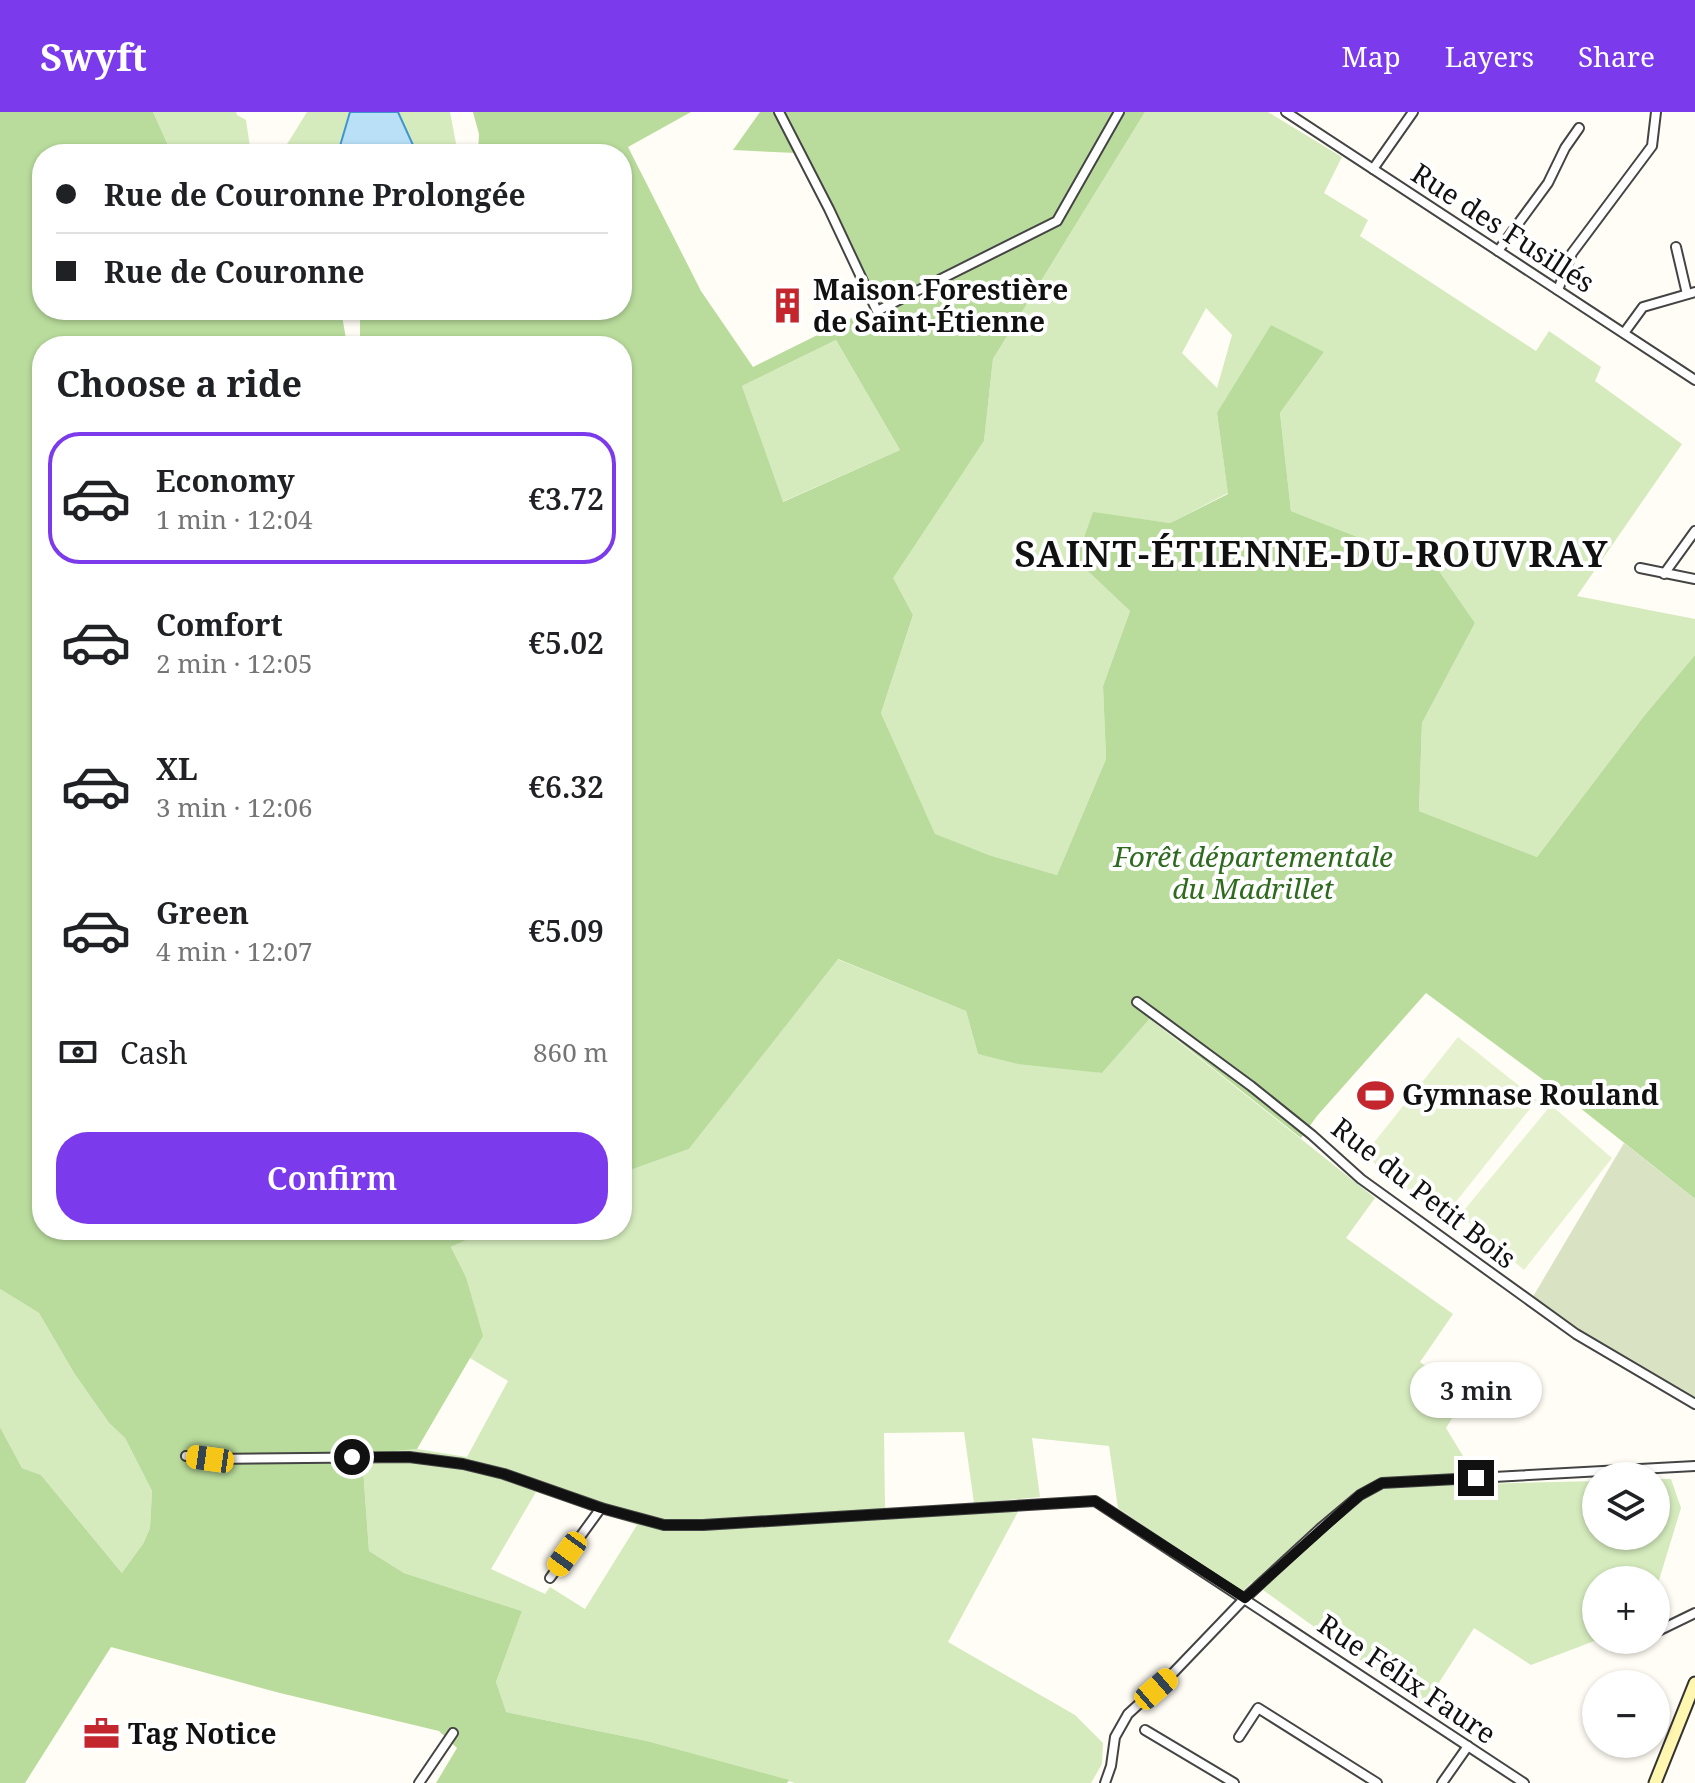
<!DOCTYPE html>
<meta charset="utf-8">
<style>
:root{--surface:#fff;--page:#f2f2f2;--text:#202124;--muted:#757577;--line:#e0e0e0;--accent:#7c3aed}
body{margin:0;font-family:"Noto Serif",serif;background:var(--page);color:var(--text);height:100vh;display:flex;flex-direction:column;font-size:30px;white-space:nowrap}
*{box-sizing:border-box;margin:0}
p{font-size:26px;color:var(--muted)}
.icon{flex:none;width:44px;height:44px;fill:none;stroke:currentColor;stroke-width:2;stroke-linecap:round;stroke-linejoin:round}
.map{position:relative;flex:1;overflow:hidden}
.sheet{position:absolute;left:32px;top:224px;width:600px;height:904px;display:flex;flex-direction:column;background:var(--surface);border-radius:32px;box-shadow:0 2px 6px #0004}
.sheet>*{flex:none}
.banner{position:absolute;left:32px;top:32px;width:600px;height:176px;border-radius:32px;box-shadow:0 2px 6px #0004;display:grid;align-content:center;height:176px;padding:0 24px;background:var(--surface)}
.controls{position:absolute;left:1582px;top:1350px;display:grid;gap:16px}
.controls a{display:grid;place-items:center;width:88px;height:88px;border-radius:50%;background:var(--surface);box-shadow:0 2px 6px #0004;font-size:40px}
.end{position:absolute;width:36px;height:36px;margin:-18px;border:10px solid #111;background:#fff;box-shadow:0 0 0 4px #fff}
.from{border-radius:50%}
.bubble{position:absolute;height:56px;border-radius:28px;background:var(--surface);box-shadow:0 2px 6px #0004;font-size:26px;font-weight:600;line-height:56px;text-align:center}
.car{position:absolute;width:24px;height:48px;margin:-24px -12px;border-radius:10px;box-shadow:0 0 6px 2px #0007;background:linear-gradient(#f5c518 24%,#345 0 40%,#f5c518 0 76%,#345 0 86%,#f5c518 0)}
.banner b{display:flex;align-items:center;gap:28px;height:76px;font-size:30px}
.banner b+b{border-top:2px solid var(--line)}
.banner i{width:20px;height:20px;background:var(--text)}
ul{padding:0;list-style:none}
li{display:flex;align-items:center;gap:24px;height:132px;margin:0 16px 12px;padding:0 8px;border:4px solid transparent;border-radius:32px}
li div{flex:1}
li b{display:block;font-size:30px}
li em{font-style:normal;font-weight:600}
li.current{border-color:var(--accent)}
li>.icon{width:72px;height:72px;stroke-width:1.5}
h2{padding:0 24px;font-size:36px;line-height:96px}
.pay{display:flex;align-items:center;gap:20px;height:88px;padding:0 24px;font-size:30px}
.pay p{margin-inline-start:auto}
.action{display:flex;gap:16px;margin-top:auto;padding:16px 24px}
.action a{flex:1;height:92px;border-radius:32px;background:var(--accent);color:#fff;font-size:32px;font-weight:600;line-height:92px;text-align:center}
header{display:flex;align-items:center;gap:48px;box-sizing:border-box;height:112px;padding:0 40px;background:var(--accent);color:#fff}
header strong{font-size:38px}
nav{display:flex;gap:44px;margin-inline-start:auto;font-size:28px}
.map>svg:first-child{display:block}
.green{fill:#d5ebbd;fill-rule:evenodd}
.forest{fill:#b9dc9c;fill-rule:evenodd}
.cemetery{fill:#d9e3c4}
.pitch{fill:#e6f2cf}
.water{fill:#b9e0f7;stroke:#3f96cf;stroke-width:2}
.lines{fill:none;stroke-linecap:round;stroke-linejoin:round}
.street-casing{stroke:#444;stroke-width:12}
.secondary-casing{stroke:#333;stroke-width:15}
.street{stroke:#fff;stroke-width:8}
.secondary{stroke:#fff6b0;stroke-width:11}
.route{stroke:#111;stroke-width:10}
.labels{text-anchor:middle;stroke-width:8;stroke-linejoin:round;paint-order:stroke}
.street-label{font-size:28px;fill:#111;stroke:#fff}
.poi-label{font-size:28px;font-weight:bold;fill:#111;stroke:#fff;text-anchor:start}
.park-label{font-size:28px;font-style:italic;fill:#2f6b1f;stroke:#fff}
.district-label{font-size:36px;font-weight:bold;letter-spacing:2px;fill:#111;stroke:#fff}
</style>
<header>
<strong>Swyft</strong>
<nav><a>Map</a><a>Layers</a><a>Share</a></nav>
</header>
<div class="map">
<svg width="1695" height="1671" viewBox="0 0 1695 1671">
<rect width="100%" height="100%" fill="#fffdf5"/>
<g class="green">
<path d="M153,0H236L237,3L246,8L251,42H172Z"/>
<path d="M307,0H350L340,34L341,42H281Z"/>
<path d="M398,0H450L458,42H414L413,33Z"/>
<path d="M1145,0H1268L1342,45L1324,81L1368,108L1360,124L1536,239L1549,219L1601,255L1595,269L1682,332L1577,484L1695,507V543L1644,604L1537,745L1419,699L1422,611L1475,511L1437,456L1291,399L1280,301L1324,240L1217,301L1228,381L1170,411L1093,401L1076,448L1130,499L1103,574L1106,647L1057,763L989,743L935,723L881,601L913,503L892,466L984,329L993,247ZM1206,196L1232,223L1217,276L1182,241Z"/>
<path d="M836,228L900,338L782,390L742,274Z"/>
<path d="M837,847L966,899L978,942L1102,961L1149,906L1375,1086L1346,1126L1453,1202L1420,1250L1466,1284L1446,1316L1480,1372L1596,1369V1424H1656V1367H1671L1681,1396L1656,1478V1468H1596L1597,1528L1531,1553L1474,1516L1424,1594L1252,1470L1241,1481L1118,1396L1109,1334L1032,1326L1040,1385L974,1391L964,1320L884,1321L885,1394L888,1407L1019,1398L948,1530L1075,1603L1103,1631L1102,1652L1091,1671H795L647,1629L505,1600L496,1570L522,1499L404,1461L369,1439L362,1341L417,1337L467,1345L508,1269L470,1246L482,1224L466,1165L451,1135L488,1118H622V1061L689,1037ZM536,1380L637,1413L585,1497L550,1475L545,1482L491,1457Z"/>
<path d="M0,1177L39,1201L74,1261L109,1311L125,1326L152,1379L150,1416L143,1432L123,1462L41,1363L22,1356L0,1315Z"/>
</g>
<g class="forest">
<path d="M0,0H153L172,42H42V198H295L298,207L310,202L309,198H341L346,227L344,234H42V1118H488L451,1135L466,1165L483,1224L417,1337L362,1342L369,1439L404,1461L522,1499L496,1570L506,1600L647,1629L789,1668L787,1671H436L457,1636L439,1619L280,1581L111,1535L25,1671H0V1315L22,1356L41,1363L122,1461L143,1432L150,1416L152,1379L125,1326L109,1311L74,1261L39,1201L0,1177Z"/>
<path d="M473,0H691L628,35L701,179L753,255L870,197L836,120L796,41L733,38L760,0H1145L993,247L984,329L893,466L913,503L881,601L935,722L989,743L1057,763L1106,647L1103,574L1130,499L1076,448L1093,400L1170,411L1228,382L1217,301L1271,213L1324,240L1280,301L1291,399L1437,456L1475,511L1422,611L1419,699L1537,745L1644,604L1695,543V1087L1560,980L1426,881L1317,1004L1301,1026L1150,906L1102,961L1018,952L978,942L966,899L838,847L689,1037L622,1061V234H360V198H622V42H478L479,22ZM836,228L900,338L783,390L742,274Z"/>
</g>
<path class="cemetery" d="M1624,1031L1695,1087V1289L1577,1220L1531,1188Z"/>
<g class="pitch">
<path d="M1458,925L1537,988L1443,1106L1364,1043Z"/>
<path d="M1551,993L1612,1046L1524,1158L1460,1103Z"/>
</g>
<path class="water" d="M350,0H398L413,33L414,42H341L340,34Z"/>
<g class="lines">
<defs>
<g id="street">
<path d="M779,0L829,97L877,199L1057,109L1119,0"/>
<path d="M1286,0L1695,268"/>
<path d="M1373,57L1413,0"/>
<path d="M1676,135L1687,182"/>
<path d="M1498,139L1548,71L1565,36L1579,16"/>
<path d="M1558,178L1572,141L1652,34L1656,0"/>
<path d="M1624,221L1643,195L1695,180"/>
<path d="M1640,456L1695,467"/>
<path d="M1664,462L1695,419"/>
<path d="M1137,890L1251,974L1312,1023L1361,1067L1576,1222L1695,1292"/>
<path d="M186,1344L210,1347L409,1345L463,1352L504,1362L601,1396L664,1413H703L1095,1389L1524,1671"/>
<path d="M550,1466L601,1396"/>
<path d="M1656,1520L1695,1501"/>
<path d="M1145,1618L1234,1671"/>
<path d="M1239,1625L1258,1596L1377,1671"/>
<path d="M419,1671L453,1621"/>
<path d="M1105,1671L1111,1654L1115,1625L1128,1602L1174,1560L1245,1486L1322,1415L1360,1383L1382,1371L1695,1354"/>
<path d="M1442,1671L1468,1634"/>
</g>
<path id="secondary" d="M1655,1671L1695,1571"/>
</defs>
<use href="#street" class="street-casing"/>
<use href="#secondary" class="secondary-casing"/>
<use href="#street" class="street"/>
<use href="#secondary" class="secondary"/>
</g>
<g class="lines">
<path class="route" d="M352,1345H409L463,1352L504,1362L601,1396L664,1413H703L1095,1389L1245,1486L1360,1383L1382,1371L1476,1366"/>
</g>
<defs>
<symbol id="building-bare" viewBox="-9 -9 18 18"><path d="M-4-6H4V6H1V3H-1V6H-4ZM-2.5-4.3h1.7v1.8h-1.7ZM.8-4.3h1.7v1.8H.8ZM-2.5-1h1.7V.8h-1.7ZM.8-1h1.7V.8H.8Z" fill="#c4262e" stroke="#fff" stroke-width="2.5" paint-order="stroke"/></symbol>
<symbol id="stadium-bare" viewBox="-9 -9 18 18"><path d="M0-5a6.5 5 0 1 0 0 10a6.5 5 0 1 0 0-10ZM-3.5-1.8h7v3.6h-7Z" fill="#c4262e" stroke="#fff" stroke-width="2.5" paint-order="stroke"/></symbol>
<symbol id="office-bare" viewBox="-9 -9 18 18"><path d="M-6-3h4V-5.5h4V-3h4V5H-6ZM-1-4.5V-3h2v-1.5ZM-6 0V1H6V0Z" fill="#c4262e" stroke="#fff" stroke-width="2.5" paint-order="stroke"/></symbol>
</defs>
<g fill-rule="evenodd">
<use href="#building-bare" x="762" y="168" width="51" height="51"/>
<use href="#stadium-bare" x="1350" y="958" width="51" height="51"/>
<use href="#office-bare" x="76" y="1596" width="51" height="51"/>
</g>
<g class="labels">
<g class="street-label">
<text transform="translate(1503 116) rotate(33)" y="10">Rue des Fusillés</text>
<text transform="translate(1424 1081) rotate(38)" y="10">Rue du Petit Bois</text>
<text transform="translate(1407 1567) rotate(34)" y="10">Rue Félix Faure</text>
</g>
<g class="poi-label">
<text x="813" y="188">Maison Forestière<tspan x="813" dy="32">de Saint-Étienne</tspan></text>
<text x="1402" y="993">Gymnase Rouland</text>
<text x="128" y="1632">Tag Notice</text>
</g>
<g class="park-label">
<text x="1253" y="755">Forêt départementale<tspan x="1253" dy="32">du Madrillet</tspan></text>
</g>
<g class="district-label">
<text x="1312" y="455">SAINT-ÉTIENNE-DU-ROUVRAY</text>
</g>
</g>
</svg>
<div class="controls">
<a><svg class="icon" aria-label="layers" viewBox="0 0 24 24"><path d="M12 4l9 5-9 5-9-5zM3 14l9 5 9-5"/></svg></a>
<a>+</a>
<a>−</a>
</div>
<i class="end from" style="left:352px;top:1345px"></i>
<i class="end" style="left:1476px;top:1366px"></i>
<div class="bubble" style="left:1410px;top:1250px;width:132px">3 min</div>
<i class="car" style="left:210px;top:1347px;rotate:278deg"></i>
<i class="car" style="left:567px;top:1442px;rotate:216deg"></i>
<i class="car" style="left:1156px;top:1577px;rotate:49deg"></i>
<div class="banner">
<b><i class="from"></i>Rue de Couronne Prolongée</b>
<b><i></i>Rue de Couronne</b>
</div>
<section class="sheet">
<h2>Choose a ride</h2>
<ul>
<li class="current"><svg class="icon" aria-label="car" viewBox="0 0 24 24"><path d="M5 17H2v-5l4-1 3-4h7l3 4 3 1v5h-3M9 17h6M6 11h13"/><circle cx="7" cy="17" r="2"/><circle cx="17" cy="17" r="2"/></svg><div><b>Economy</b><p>1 min · 12:04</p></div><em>€3.72</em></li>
<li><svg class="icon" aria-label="car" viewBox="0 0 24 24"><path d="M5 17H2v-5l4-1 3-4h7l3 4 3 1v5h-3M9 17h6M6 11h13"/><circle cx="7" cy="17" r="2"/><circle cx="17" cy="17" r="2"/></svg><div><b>Comfort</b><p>2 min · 12:05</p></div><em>€5.02</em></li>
<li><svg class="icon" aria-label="car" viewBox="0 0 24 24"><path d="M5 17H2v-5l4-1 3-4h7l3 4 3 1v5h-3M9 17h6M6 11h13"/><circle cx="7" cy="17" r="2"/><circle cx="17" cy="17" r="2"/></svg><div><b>XL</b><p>3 min · 12:06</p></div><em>€6.32</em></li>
<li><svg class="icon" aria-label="car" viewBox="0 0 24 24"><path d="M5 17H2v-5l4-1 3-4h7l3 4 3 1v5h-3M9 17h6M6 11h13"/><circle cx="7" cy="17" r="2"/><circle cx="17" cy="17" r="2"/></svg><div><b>Green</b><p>4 min · 12:07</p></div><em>€5.09</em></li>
</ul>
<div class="pay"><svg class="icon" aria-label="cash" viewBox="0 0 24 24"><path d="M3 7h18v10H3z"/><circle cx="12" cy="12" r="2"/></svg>Cash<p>860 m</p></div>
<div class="action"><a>Confirm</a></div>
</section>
</div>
